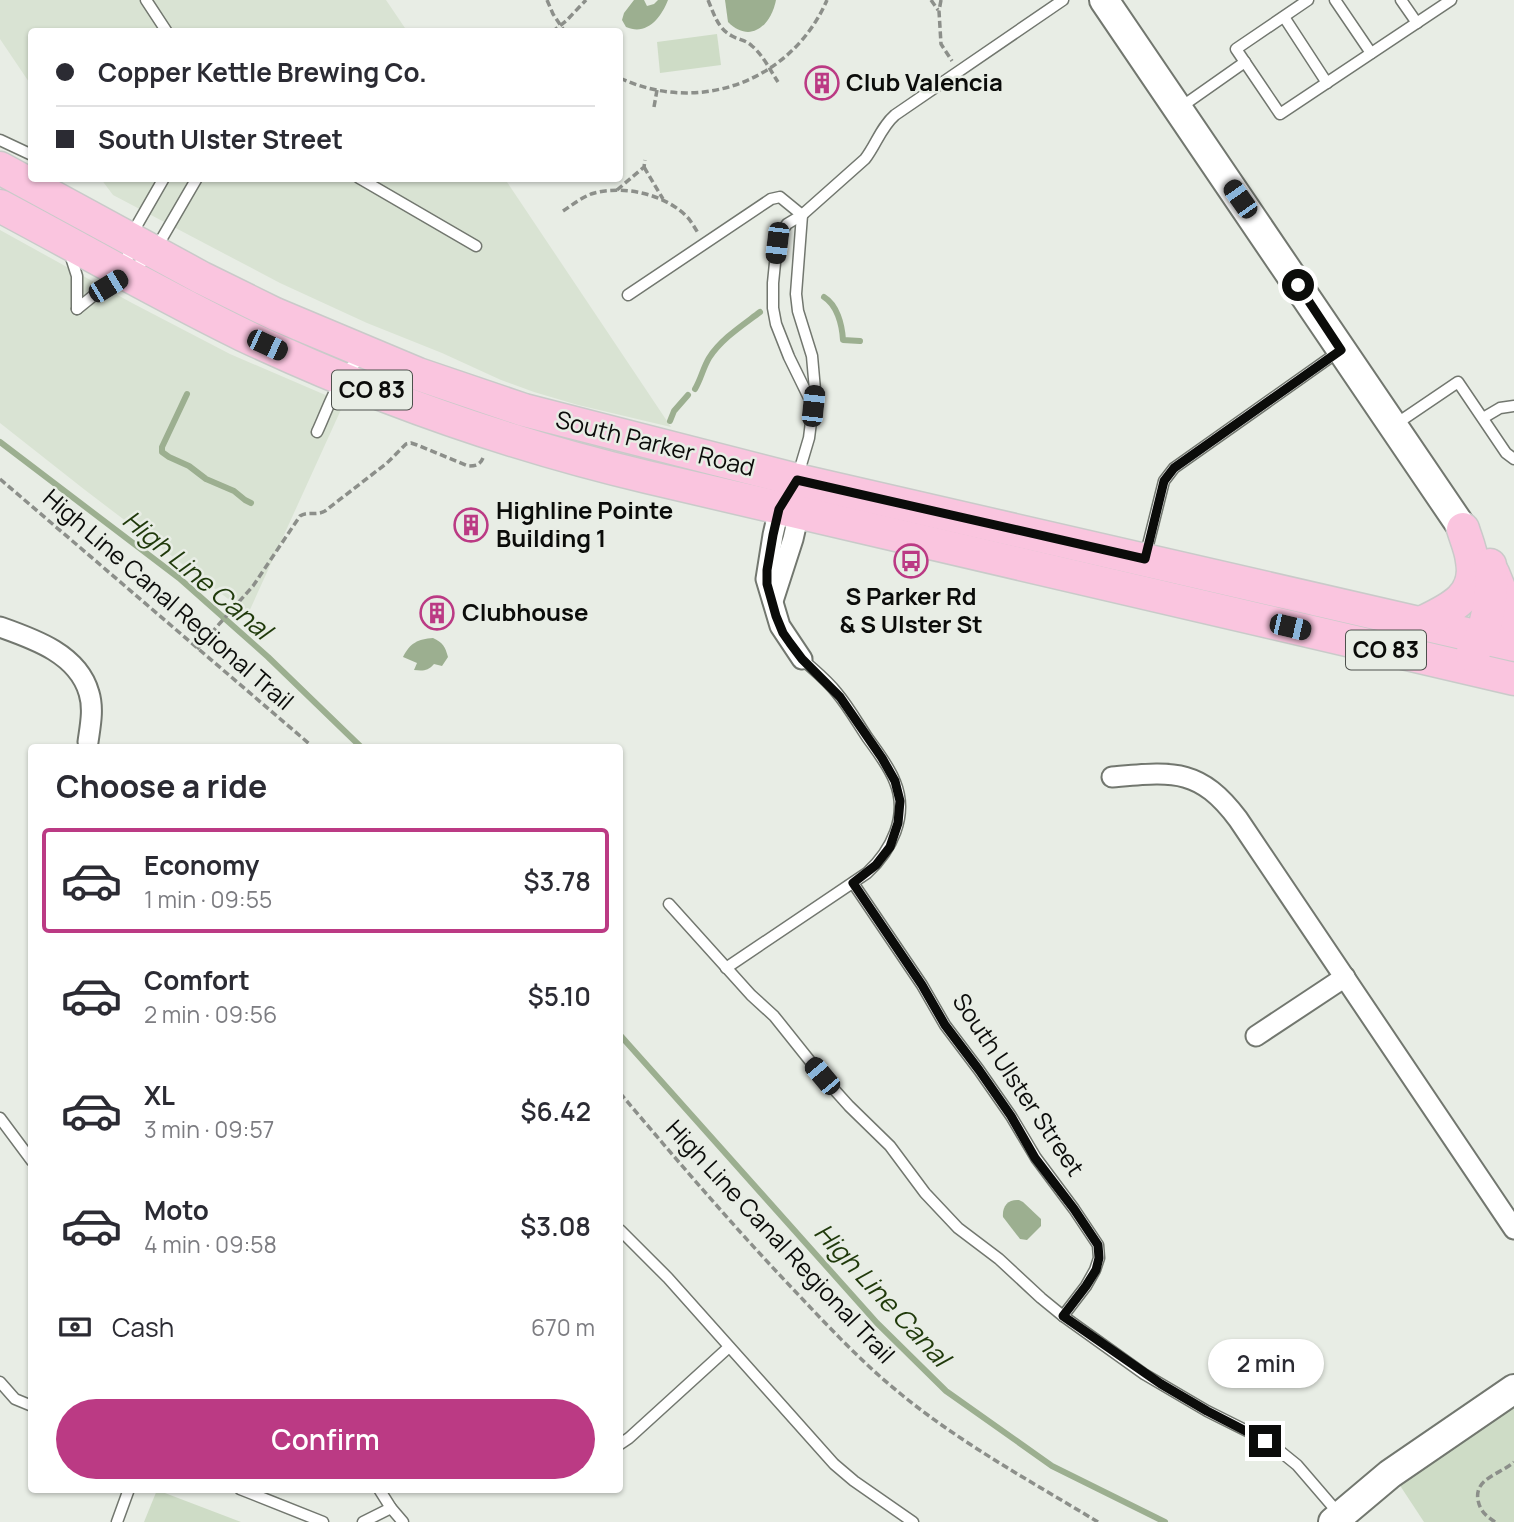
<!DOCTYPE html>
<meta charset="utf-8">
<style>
:root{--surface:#fff;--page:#f2f2f3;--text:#2b2b33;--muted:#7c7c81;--line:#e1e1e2;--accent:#bb3a84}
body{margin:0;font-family:Manrope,sans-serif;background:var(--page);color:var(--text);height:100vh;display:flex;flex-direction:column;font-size:26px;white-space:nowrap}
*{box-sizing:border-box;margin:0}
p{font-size:23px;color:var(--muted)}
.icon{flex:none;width:38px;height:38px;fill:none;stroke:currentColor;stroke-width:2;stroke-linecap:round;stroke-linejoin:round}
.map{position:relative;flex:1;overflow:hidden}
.side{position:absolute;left:28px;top:744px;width:595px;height:749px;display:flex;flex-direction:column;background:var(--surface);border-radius:7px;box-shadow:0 2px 5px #0004}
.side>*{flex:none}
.banner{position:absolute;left:28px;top:28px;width:595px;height:154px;border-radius:7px;box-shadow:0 2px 5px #0004;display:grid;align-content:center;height:154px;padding:0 28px;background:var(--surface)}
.end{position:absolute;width:32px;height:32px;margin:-16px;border:9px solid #0b0c0a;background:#fff;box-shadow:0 0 0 4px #fff}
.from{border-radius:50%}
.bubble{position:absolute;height:49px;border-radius:24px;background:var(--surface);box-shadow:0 2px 5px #0004;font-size:23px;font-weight:600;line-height:49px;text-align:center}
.car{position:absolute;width:21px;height:42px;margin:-21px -10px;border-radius:9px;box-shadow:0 0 5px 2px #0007;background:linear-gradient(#222 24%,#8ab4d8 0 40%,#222 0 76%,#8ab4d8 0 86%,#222 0)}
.banner b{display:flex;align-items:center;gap:24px;height:66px;font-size:26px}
.banner b+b{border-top:2px solid var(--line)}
.banner i{width:18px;height:18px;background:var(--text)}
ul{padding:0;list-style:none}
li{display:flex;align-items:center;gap:21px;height:105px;margin:0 14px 10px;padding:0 14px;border:4px solid transparent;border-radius:7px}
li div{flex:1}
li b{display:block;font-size:26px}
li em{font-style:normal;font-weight:600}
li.active{border-color:var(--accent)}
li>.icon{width:63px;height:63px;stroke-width:1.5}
h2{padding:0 28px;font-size:32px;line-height:84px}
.pay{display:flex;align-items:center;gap:18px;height:77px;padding:0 28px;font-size:26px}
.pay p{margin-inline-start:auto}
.primary-button{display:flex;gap:14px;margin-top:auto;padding:14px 28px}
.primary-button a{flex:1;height:80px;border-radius:42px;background:var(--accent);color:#fff;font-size:28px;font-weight:600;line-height:80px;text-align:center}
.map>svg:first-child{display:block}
.built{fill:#d9e3d3}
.green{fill:#cedcc6}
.water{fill:#9caf90}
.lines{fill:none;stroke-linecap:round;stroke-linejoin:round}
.stream{stroke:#9caf90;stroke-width:6}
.lane-casing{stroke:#72776f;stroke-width:13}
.street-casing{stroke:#72776f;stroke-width:23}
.secondary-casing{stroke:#72776f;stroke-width:32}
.primary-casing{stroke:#c9cac9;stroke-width:35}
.path{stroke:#8c8f8a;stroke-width:3.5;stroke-dasharray:7 3.5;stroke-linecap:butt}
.lane{stroke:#fff;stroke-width:10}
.street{stroke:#fff;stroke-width:19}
.secondary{stroke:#fff;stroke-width:28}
.primary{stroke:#fac5df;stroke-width:32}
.route{stroke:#0b0c0a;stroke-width:9}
.labels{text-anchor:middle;stroke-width:5;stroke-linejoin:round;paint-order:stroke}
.shield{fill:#e8ede5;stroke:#4d504c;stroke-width:2}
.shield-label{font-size:23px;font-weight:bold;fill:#0b0c0a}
.poi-label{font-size:24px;font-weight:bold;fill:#0b0c0a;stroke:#e8ede5;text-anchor:start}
.street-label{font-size:24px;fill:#0b0c0a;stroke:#e8ede5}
.water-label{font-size:26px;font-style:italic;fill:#1f390a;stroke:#e8ede5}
</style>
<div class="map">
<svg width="1514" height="1522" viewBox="0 0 1514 1522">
<rect width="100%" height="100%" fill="#e8ede5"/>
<g class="built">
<path d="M0,0H386L407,31L32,32L31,85L0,39Z"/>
<path d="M101,179H505L671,427L578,405L534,392L501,380L442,353L367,323L280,283L113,195Z"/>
<path d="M0,230L132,303L230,354L344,403L248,614L85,490L0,423Z"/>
</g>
<g class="green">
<path d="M717,34L721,65L660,73L657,42Z"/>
<path d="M1514,1407V1522H1424L1399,1484Z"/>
<path d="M157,1490L241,1522H144Z"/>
</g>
<g class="water">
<path d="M634,0H644L647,6L654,4L658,0H668C661,18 647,36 626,27L622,20L624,13Z"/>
<path d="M725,0H776C771,26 750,44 728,22Z"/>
<path d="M433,638C443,643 445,646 448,657L442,666L434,664C428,671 423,671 414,670L417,663L403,657C410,643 418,639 433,638Z"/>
<path d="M1019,1200L1023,1202L1041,1219V1226L1027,1240L1020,1239L1003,1217C1002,1206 1008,1199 1019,1200Z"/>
</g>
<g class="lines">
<g class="stream">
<path d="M824,297C837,305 842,324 843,340L860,341"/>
<path d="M695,389C701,379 703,368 709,358C721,339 743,325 760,312"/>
<path d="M187,394L162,447V452L169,457L189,466L206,479L234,491L245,500L251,503"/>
<path d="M670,421L674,411L688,395"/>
<path d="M0,442L179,578L268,657L361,747"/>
<path d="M620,1035L877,1323L946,1391L1052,1466L1165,1522"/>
</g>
<defs>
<g id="lane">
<path d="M146,0L167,32"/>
<path d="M1308,0L1236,49L1280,114L1451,0"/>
<path d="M1335,0L1371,53"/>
<path d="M1401,0L1417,23"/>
<path d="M1284,17L1327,83"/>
<path d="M1181,107L1245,62"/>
<path d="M0,140L32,155"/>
<path d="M359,178L476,246"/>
<path d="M69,251L77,276V309"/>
<path d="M127,270L129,239L164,178"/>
<path d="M628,295L771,199L780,197L802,215"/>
<path d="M77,309L98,292L127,274L154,252L197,178"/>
<path d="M813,406L789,357L776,324L773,308V283L777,243L780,234L787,224L802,215L865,159C876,145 881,127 895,115L1063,0"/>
<path d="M1483,418L1500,408L1514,406"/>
<path d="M1396,424L1458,382L1506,453L1514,459"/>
<path d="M317,432C329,407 339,370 364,357"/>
<path d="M798,475L809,438L815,390L812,356L798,311L796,294L802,215"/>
<path d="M1145,557L1164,481L1174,468L1338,352"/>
<path d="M853,883L922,985L945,1025L979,1070L1011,1116L1036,1158L1074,1209L1098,1245L1099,1258L1095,1270L1086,1286L1063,1316"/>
<path d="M669,904L751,995L774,1016L822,1076L849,1106L890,1146L925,1193L958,1228L999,1259L1041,1298L1063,1316L1144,1374L1207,1411L1251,1433L1276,1448L1297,1465L1340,1515"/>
<path d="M726,968L867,873C891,851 909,816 895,782C889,766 877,751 867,737C857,722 848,706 837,693C827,680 814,670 802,659"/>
<path d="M0,1118L32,1161"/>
<path d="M620,1230L668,1278L834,1464L854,1481L913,1522"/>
<path d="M0,1382L15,1399L32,1406"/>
<path d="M620,1444L629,1438L729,1347"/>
<path d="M240,1489L323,1522"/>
<path d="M379,1489L391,1508L403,1522"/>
<path d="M117,1522L129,1489"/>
<path d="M363,1522L391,1508"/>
</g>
<g id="street">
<path d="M786,499L779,509L773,535L766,579L780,626L802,659"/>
<path d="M773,601L793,539L799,513L798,502"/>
<path d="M0,627C34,639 78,654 89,693C94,709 90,727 88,742"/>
<path d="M1112,777C1172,772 1199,767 1238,819L1514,1229"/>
<path d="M1256,1036L1345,977"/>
</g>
<g id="secondary">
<path d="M1104,0L1463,529"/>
<path d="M1333,1522L1390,1474L1514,1389"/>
</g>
<g id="primary">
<path d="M0,168L202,278L275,314L418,374L524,410L793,479L1514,645"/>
<path d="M0,206C81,249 161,295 243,335C372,396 508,444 647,477L1514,679"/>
<path d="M1493,573L1508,610L1514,616"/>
<path d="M1421,623C1448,610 1479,597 1472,561C1471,550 1466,539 1463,529"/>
<path d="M1472,655C1487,632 1494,592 1490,565"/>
</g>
</defs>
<use href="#lane" class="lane-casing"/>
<use href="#street" class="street-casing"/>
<use href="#secondary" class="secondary-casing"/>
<use href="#primary" class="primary-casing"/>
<g class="path">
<path d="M547,0L553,14L565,32"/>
<path d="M708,0C714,14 718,29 732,36C739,40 746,40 752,46C763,55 770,70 778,82"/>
<path d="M931,0L938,10"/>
<path d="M941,0L939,11L941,44L952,61"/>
<path d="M552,32L566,21L586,0"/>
<path d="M620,78C699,115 792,81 827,0"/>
<path d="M654,107L657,90"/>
<path d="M644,167L663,199"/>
<path d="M617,190L644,167L645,160"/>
<path d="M563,211C572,205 581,198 591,194C622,184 667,194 689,219C692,223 695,228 698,233"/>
<path d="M0,479L313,747"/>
<path d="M197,649L253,586L300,516C308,511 316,516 325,511L387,463L406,444L411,443L417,445L468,466C476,466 480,465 483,458"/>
<path d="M620,1093C676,1159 732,1225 792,1288C827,1325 862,1363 902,1395C962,1444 1032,1482 1098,1522"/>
<path d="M1495,1522C1486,1516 1480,1511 1478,1500C1474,1478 1501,1474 1514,1462"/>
</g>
<use href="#lane" class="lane"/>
<use href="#street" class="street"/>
<use href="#secondary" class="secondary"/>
<use href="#primary" class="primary"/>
</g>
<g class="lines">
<path class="route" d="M1265,1441L1207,1411L1161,1384L1063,1316L1086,1286L1096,1270L1099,1258L1098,1245L1074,1209L1035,1158L1011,1116L979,1070L945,1025L922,985L853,883L876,865L890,847L898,823L900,801L895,781L882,758L840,697L802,659L790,643L783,633L776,616L767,584V570L773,535L779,509L797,480L1145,559L1164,481L1174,468L1341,350L1298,285"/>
</g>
<defs>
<symbol id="building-ring" viewBox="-11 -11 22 22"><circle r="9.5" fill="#e8ede5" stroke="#bb3a84" stroke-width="1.5"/><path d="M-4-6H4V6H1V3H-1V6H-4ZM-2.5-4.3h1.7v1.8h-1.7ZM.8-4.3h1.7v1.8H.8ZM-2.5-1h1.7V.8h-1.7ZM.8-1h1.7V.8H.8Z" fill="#bb3a84"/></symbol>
<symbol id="bus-ring" viewBox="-11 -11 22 22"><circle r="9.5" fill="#e8ede5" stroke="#bb3a84" stroke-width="1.5"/><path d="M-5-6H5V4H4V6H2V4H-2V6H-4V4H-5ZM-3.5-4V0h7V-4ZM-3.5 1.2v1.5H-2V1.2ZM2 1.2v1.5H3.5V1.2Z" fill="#bb3a84"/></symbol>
</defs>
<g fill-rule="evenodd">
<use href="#building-ring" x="803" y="64" width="38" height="38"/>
<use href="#building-ring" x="452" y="506" width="38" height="38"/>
<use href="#bus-ring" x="892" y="542" width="38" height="38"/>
<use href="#building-ring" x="418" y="594" width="38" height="38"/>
</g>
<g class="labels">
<g class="shield">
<rect x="332" y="370.5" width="80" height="39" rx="5"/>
<rect x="1346" y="630.5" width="80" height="39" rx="5"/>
</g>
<g class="shield-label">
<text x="372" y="398">CO 83</text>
<text x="1386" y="658">CO 83</text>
</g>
<g class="poi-label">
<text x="846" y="91">Club Valencia</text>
<text x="496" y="519">Highline Pointe<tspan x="496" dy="28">Building 1</tspan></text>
<text x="911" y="605" text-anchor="middle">S Parker Rd<tspan x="911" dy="28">&amp; S Ulster St</tspan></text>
<text x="462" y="621">Clubhouse</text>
</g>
<g class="street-label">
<text transform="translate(655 444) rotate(14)" y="8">South Parker Road</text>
<text transform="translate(168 600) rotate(41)" y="8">High Line Canal Regional Trail</text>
<text transform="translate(1018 1085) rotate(56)" y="8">South Ulster Street</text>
<text transform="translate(780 1242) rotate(47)" y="8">High Line Canal Regional Trail</text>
</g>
<g class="water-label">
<text transform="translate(197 575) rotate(40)" y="9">High Line Canal</text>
<text transform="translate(882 1295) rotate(47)" y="9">High Line Canal</text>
</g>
</g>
</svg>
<i class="end from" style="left:1298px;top:285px"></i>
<i class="end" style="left:1265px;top:1441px"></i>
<div class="bubble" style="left:1208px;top:1339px;width:116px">2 min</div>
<i class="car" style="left:1240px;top:199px;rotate:325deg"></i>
<i class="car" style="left:777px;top:243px;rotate:187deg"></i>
<i class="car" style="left:108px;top:286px;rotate:59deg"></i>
<i class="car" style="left:267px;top:345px;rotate:115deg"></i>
<i class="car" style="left:813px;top:406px;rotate:6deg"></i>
<i class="car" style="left:1290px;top:627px;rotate:103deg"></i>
<i class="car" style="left:822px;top:1076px;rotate:320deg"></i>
<div class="banner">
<b><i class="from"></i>Copper Kettle Brewing Co.</b>
<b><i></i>South Ulster Street</b>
</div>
<section class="side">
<h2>Choose a ride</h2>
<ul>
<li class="active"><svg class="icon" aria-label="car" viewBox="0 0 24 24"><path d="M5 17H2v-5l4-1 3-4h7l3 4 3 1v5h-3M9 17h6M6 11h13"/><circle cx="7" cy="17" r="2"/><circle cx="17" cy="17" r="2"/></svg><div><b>Economy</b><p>1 min · 09:55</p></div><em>$3.78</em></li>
<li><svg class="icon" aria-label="car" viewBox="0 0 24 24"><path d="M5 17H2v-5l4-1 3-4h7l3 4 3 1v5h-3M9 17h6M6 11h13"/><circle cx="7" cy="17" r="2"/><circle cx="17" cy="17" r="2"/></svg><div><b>Comfort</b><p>2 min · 09:56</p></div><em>$5.10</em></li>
<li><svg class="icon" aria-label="car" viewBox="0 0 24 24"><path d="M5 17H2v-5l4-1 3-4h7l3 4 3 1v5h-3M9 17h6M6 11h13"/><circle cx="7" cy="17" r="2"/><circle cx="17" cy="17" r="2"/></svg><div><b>XL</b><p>3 min · 09:57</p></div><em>$6.42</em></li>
<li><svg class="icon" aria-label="car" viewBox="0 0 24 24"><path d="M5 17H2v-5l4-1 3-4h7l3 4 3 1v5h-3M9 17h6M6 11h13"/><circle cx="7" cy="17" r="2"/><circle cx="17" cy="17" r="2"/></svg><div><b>Moto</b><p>4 min · 09:58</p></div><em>$3.08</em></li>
</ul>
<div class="pay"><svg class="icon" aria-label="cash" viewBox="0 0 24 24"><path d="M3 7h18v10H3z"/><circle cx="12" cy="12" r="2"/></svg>Cash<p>670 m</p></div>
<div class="primary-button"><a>Confirm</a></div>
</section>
</div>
